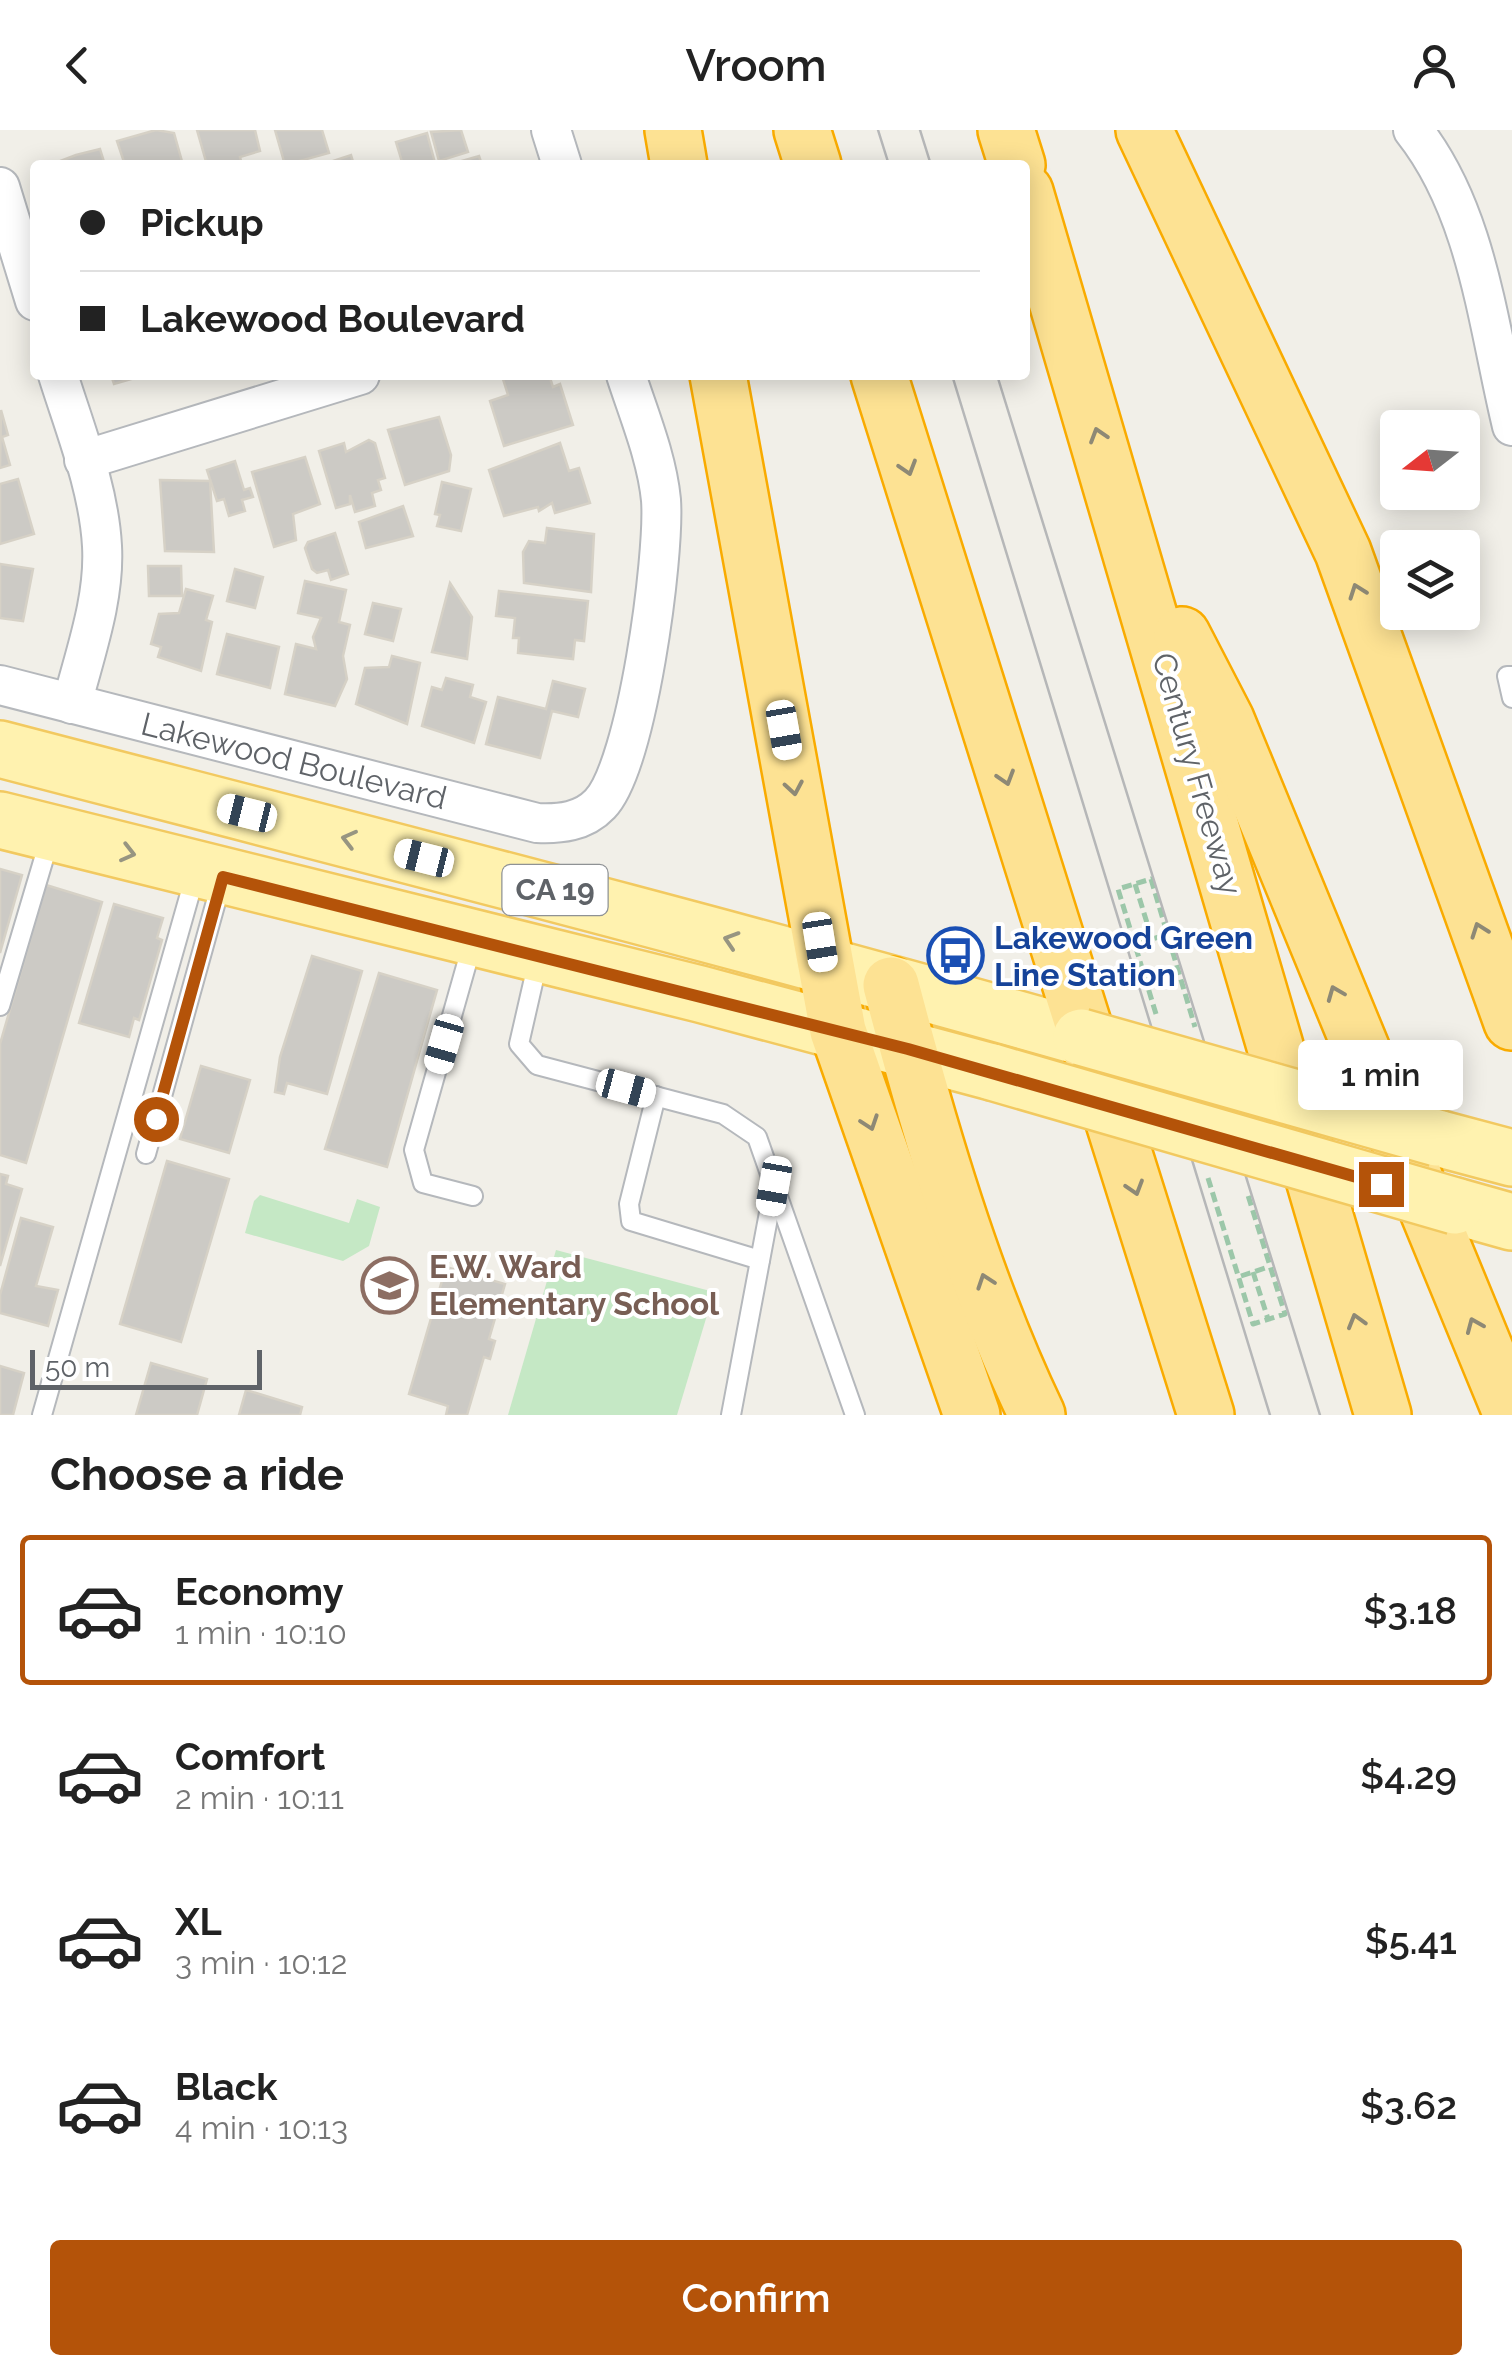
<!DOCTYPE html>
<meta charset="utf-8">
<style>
:root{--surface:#fff;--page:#f6f6f6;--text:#222;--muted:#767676;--line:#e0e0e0;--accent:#b45309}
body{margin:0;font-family:Raleway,sans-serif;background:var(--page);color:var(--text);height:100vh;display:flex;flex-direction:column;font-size:38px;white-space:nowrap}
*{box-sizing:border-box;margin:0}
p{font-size:32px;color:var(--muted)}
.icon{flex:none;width:55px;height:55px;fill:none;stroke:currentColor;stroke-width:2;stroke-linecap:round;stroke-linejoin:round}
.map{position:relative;height:1285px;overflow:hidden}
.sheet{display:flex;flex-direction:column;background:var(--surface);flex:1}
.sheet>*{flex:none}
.banner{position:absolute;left:30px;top:30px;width:1000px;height:220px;border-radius:10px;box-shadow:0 5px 25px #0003;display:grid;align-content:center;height:220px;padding:0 50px;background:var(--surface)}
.needle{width:65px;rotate:253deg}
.tools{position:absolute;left:1380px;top:280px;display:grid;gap:20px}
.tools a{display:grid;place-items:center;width:100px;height:100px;border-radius:10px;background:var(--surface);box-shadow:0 5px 25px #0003;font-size:50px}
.scale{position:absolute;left:30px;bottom:25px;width:232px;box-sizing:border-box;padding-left:10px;border:5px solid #5f6368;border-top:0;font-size:28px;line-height:35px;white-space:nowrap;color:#5f6368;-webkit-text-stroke:8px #fff;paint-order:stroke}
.end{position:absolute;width:45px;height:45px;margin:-22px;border:12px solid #b45309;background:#fff;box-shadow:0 0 0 5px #fff}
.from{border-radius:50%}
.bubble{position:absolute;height:70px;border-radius:10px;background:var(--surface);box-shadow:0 5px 25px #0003;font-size:32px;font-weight:600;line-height:70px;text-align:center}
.car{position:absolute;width:30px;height:60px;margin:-30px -15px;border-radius:12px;box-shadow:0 0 8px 2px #0007;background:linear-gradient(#fff 24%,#345 0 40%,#fff 0 76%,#345 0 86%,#fff 0)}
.banner b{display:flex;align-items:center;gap:35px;height:95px;font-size:38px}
.banner b+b{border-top:2px solid var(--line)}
.banner i{width:25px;height:25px;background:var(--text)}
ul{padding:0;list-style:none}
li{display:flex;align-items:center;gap:30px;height:150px;margin:0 20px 15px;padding:0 30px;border:5px solid transparent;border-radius:10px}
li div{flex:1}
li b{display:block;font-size:38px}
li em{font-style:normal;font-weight:600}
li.current{border-color:var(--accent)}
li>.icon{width:90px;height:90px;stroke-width:1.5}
h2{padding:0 50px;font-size:45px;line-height:120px}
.primary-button{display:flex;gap:20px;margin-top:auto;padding:20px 50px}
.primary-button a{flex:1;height:115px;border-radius:10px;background:var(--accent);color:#fff;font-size:40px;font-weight:600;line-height:115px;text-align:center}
header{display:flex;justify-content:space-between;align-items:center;height:130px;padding:0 50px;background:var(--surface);font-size:45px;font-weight:600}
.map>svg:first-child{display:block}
.green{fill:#c5e8c5}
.building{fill:#cccac5;stroke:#d6d1c6;stroke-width:2.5}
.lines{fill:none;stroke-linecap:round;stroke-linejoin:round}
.service-casing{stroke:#b5b8bc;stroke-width:22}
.minor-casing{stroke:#b5b8bc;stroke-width:42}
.primary-casing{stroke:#f2c960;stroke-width:60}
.motorway-casing{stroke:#f9ab00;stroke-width:60}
.path{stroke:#9cc7a9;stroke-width:5;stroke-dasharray:10 5;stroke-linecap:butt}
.service{stroke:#fff;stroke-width:18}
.minor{stroke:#fff;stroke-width:38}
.primary{stroke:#fff2af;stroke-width:55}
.motorway{stroke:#fde293;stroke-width:55}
.tram{stroke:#b6b7b8;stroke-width:2.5}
.primary-bridge-casing{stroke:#f2c960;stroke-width:60;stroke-linecap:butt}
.primary-bridge{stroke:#fff2af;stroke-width:55}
.oneway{stroke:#8e8975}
.oneway2{stroke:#979581}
.route{stroke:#b45309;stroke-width:12}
.labels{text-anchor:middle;stroke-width:8;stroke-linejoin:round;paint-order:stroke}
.shield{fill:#fff;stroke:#8f9295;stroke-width:2.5}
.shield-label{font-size:30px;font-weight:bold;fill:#5f6368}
.street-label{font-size:32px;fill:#5f6368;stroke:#fff}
.transit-label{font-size:32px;font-weight:bold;fill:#164399;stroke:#fff;text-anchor:start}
.education-label{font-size:32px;font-weight:bold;fill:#785e54;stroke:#fff;text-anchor:start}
</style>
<header><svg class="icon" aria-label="back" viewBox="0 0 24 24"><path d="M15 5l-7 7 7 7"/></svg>Vroom<svg class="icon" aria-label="person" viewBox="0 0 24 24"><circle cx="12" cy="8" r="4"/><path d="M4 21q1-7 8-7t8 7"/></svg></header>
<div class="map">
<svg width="1512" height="1285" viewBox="0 0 1512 1285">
<rect width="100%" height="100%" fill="#f1efe8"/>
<g class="green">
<path d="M260,1065L349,1093L357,1069L380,1077L369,1116L343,1131L245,1103L254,1071Z"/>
<path d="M556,1120L714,1162L677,1285H508Z"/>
</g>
<g class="building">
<path d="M156,0L174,3L183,35H125L117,11Z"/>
<path d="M197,0H255L260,21L240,27L242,35H207Z"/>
<path d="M275,0H322L329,23L285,35Z"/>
<path d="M461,0L468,22L439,31L431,2Z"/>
<path d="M427,3L435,33L403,35L396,12Z"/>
<path d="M100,19L105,35H50L76,25Z"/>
<path d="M351,25L354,35H321Z"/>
<path d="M479,26L482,35H448Z"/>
<path d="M111,245H145L114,254Z"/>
<path d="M515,245H549L553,257L560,254L573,295L504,316L490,271L508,265L503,249Z"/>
<path d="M1,280L8,305L2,307L10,335L0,338Z"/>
<path d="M439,287L451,325L449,341L405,355L388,300Z"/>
<path d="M369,310L375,313L385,348L378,350L381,360L372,363L375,376L355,382L350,365V374L336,378L319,321L344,313L346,322Z"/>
<path d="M560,313L569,341L579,338L590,373L555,383L552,373L539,381L538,377L504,386L489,340Z"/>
<path d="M305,327L320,374L293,384L296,410L274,417L252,342Z"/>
<path d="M235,331L244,360L250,358L253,367L242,370L245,381L229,386L224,369L217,371L207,340Z"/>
<path d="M18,349L34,404L0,414V354Z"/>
<path d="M160,350L210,351L214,422L165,421Z"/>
<path d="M442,352L471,359L461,401L437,396L440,385L435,384Z"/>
<path d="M403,376L413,406L366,418L359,392Z"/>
<path d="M547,398L594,404L591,462L524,453L523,422L529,411L545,413Z"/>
<path d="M335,403L348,444L331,450L328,440L317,443L312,439L305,418L308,412Z"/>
<path d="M0,434L33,439L23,491L0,488Z"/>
<path d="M148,436H181L182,466H149Z"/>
<path d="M235,439L263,447L255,478L227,471Z"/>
<path d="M305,451L346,460L339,492L350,495L343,526L347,549L335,576L285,564L296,514L316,519L313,507L321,488L298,483Z"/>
<path d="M450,453L472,487L467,529L432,522Z"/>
<path d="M186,459L213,466L206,490L212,492L201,541L158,527L161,517L151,514L159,484L179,483Z"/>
<path d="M499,461L588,471L584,511L575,510L573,529L518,523L519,508H513L515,488L496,486Z"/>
<path d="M373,473L401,479L393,511L365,504Z"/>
<path d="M227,504L279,517L270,558L217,544Z"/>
<path d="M392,526L420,533L407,594L356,574L365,538L389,537Z"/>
<path d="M446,548L473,555L470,567L486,572L474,613L422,596L432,557L442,560Z"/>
<path d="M553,551L585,559L578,587L552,581L540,628L486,614L498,567L546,579Z"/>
<path d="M0,739L22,745L0,823Z"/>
<path d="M46,755L102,772L26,1033L0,1025V914Z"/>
<path d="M114,774L163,788L157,808L162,810L139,890L134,888L129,907L79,893Z"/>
<path d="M312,826L362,841L327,964L287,953L284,964L275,962L280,927Z"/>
<path d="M379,843L437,860L387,1037L325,1019Z"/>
<path d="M201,936L250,950L229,1023L180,1009Z"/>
<path d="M167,1031L229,1049L181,1212L120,1194Z"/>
<path d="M0,1044L8,1046L6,1054L22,1059L0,1136Z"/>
<path d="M21,1088L53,1097L36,1156L58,1160L48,1196L0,1183V1165Z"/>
<path d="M446,1137L505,1154L489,1209L495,1211L490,1229L484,1227L467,1285H446L448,1276L409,1264Z"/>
<path d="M151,1233L207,1249L197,1285H136Z"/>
<path d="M0,1236L24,1243L13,1285H0Z"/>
<path d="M246,1260L302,1277L300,1285H239Z"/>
</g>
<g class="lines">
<defs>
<g id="service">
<path d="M1512,546H1507L1512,568"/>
<path d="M472,815L414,1020L423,1053L473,1066"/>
<path d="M538,831L519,914L537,935L723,984L757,1007L855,1285"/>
<path d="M0,876L50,708"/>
<path d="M656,966L629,1074L631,1091L760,1130"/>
<path d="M146,1024L222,750"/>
<path d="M42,1285L195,746"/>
<path d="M731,1285L774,1056"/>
</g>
<g id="minor">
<path d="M551,0L562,35"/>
<path d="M1413,0C1478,82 1488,197 1512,296"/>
<path d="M0,57L35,171"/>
<path d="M58,245C75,299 99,359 102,416C105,469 85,523 72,574"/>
<path d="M84,330L360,245"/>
<path d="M0,555L537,693C560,694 583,692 600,674C637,636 665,426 661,370C657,328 639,285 626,245"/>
</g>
<g id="primary">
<path d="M0,619C361,713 722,805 1081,907"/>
<path d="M0,690L700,864L992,942"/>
<path d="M1437,1008L1512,1028"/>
<path d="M1455,1076L1512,1092"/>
</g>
<g id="motorway">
<path d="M673,0L679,35"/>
<path d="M802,0L813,35"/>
<path d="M1006,0L1017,35"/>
<path d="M1144,0L1343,422L1512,892"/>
<path d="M1025,62L1383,1285"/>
<path d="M718,245L838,901L972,1285"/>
<path d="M879,245L1206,1285"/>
<path d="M1182,505L1226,590L1512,1285"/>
<path d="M891,855C928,996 974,1154 1037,1285"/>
</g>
</defs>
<use href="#service" class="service-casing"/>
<use href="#minor" class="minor-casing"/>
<use href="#primary" class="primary-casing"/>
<use href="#motorway" class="motorway-casing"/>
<g class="path">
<path d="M1135,754L1152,809"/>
<path d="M1140,813L1165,805"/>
<path d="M1156,884L1118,759L1151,749L1195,897"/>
<path d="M1208,1048L1253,1194L1285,1184L1247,1062"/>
<path d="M1253,1142L1268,1189"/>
<path d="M1241,1146L1265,1138"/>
</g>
<use href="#service" class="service"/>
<use href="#minor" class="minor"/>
<use href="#primary" class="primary"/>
<use href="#motorway" class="motorway"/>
<g class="tram">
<path d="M878,0L889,35"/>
<path d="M920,0L931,35"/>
<path d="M952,245L1270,1285"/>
<path d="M997,245L1320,1285"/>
</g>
<defs>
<g id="primary-bridge">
<path d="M1081,907L1437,1008"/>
<path d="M992,942L1455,1076"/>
</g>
</defs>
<use href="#primary-bridge" class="primary-bridge-casing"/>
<use href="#primary-bridge" class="primary-bridge"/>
</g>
<defs><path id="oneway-chevron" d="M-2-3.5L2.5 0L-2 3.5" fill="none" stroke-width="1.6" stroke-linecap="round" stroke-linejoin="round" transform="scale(2.5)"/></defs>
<g class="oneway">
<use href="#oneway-chevron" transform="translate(1098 305) rotate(-107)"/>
<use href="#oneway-chevron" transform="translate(908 338) rotate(73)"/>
<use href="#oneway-chevron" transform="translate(1357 461) rotate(-110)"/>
<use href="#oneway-chevron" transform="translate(1006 648) rotate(73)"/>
<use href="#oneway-chevron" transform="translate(794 658) rotate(80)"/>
<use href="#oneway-chevron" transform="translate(1479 800) rotate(-110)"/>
<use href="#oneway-chevron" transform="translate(1335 863) rotate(-112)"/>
<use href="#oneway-chevron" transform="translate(870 993) rotate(71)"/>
<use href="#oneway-chevron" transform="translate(1135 1058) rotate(73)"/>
<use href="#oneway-chevron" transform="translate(985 1151) rotate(-109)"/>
<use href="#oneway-chevron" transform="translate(1356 1191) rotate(-106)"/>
<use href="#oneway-chevron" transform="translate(1474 1195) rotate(-113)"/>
</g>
<g class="oneway2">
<use href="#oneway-chevron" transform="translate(349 709) rotate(-166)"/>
<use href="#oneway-chevron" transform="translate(128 723) rotate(14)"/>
<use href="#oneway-chevron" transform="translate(731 810) rotate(-162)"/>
</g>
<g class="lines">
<path class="route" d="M156,989L223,747L908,919L1381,1054"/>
</g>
<defs>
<symbol id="bus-ring" viewBox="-11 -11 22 22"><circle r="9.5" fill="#fff" stroke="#1a4fb4" stroke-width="1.5"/><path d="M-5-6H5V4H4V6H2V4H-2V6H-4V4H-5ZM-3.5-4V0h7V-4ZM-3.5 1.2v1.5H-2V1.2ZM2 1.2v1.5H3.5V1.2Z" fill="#1a4fb4"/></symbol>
<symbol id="school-ring" viewBox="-11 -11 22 22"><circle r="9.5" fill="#fff" stroke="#8d6e63" stroke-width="1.5"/><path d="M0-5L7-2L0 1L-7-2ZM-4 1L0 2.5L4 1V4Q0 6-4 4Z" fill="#8d6e63"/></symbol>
</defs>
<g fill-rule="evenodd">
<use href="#bus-ring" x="924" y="794" width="63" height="63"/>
<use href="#school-ring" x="358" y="1124" width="63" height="63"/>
</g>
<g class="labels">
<rect class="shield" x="502.5" y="735" width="105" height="50" rx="8"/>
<g class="shield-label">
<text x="555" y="770">CA 19</text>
</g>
<g class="street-label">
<text transform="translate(294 631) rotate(14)" y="11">Lakewood Boulevard</text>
<text transform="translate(1197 644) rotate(74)" y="11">Century Freeway</text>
</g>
<g class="transit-label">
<text x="994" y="819">Lakewood Green<tspan x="994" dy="37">Line Station</tspan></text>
</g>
<g class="education-label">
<text x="429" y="1148">E.W. Ward<tspan x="429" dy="37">Elementary School</tspan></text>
</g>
</g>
</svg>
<div class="tools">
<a><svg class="needle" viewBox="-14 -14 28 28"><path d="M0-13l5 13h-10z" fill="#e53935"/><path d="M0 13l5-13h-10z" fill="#767676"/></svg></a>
<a><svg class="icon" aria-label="layers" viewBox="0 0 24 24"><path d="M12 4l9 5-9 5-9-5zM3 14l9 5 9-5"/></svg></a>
</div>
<div class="scale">50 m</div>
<i class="end from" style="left:156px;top:989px"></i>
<i class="end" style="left:1381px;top:1054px"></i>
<div class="bubble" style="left:1298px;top:910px;width:165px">1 min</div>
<i class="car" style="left:784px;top:600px;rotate:170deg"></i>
<i class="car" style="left:247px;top:683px;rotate:284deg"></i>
<i class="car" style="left:424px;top:728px;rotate:284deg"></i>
<i class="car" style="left:820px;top:812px;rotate:171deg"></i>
<i class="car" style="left:444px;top:914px;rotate:196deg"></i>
<i class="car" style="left:626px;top:958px;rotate:105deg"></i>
<i class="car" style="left:774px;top:1056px;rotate:190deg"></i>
<div class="banner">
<b><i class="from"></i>Pickup</b>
<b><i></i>Lakewood Boulevard</b>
</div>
</div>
<section class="sheet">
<h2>Choose a ride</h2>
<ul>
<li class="current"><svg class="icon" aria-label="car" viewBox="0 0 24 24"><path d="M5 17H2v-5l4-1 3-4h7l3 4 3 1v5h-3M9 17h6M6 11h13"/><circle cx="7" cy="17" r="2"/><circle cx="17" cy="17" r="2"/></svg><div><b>Economy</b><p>1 min · 10:10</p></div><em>$3.18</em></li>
<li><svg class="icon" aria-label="car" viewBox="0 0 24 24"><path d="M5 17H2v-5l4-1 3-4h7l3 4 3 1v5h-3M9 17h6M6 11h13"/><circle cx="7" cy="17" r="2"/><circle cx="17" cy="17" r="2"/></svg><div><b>Comfort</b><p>2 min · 10:11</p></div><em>$4.29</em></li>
<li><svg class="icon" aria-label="car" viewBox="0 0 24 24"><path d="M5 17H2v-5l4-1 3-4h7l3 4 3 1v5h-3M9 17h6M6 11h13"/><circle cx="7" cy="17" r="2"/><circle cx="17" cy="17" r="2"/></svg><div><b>XL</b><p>3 min · 10:12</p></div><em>$5.41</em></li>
<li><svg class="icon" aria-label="car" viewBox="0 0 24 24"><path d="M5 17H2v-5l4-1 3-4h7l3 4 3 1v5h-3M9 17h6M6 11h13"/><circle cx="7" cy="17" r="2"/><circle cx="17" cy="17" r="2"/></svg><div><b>Black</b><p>4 min · 10:13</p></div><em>$3.62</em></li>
</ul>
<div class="primary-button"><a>Confirm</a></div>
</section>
